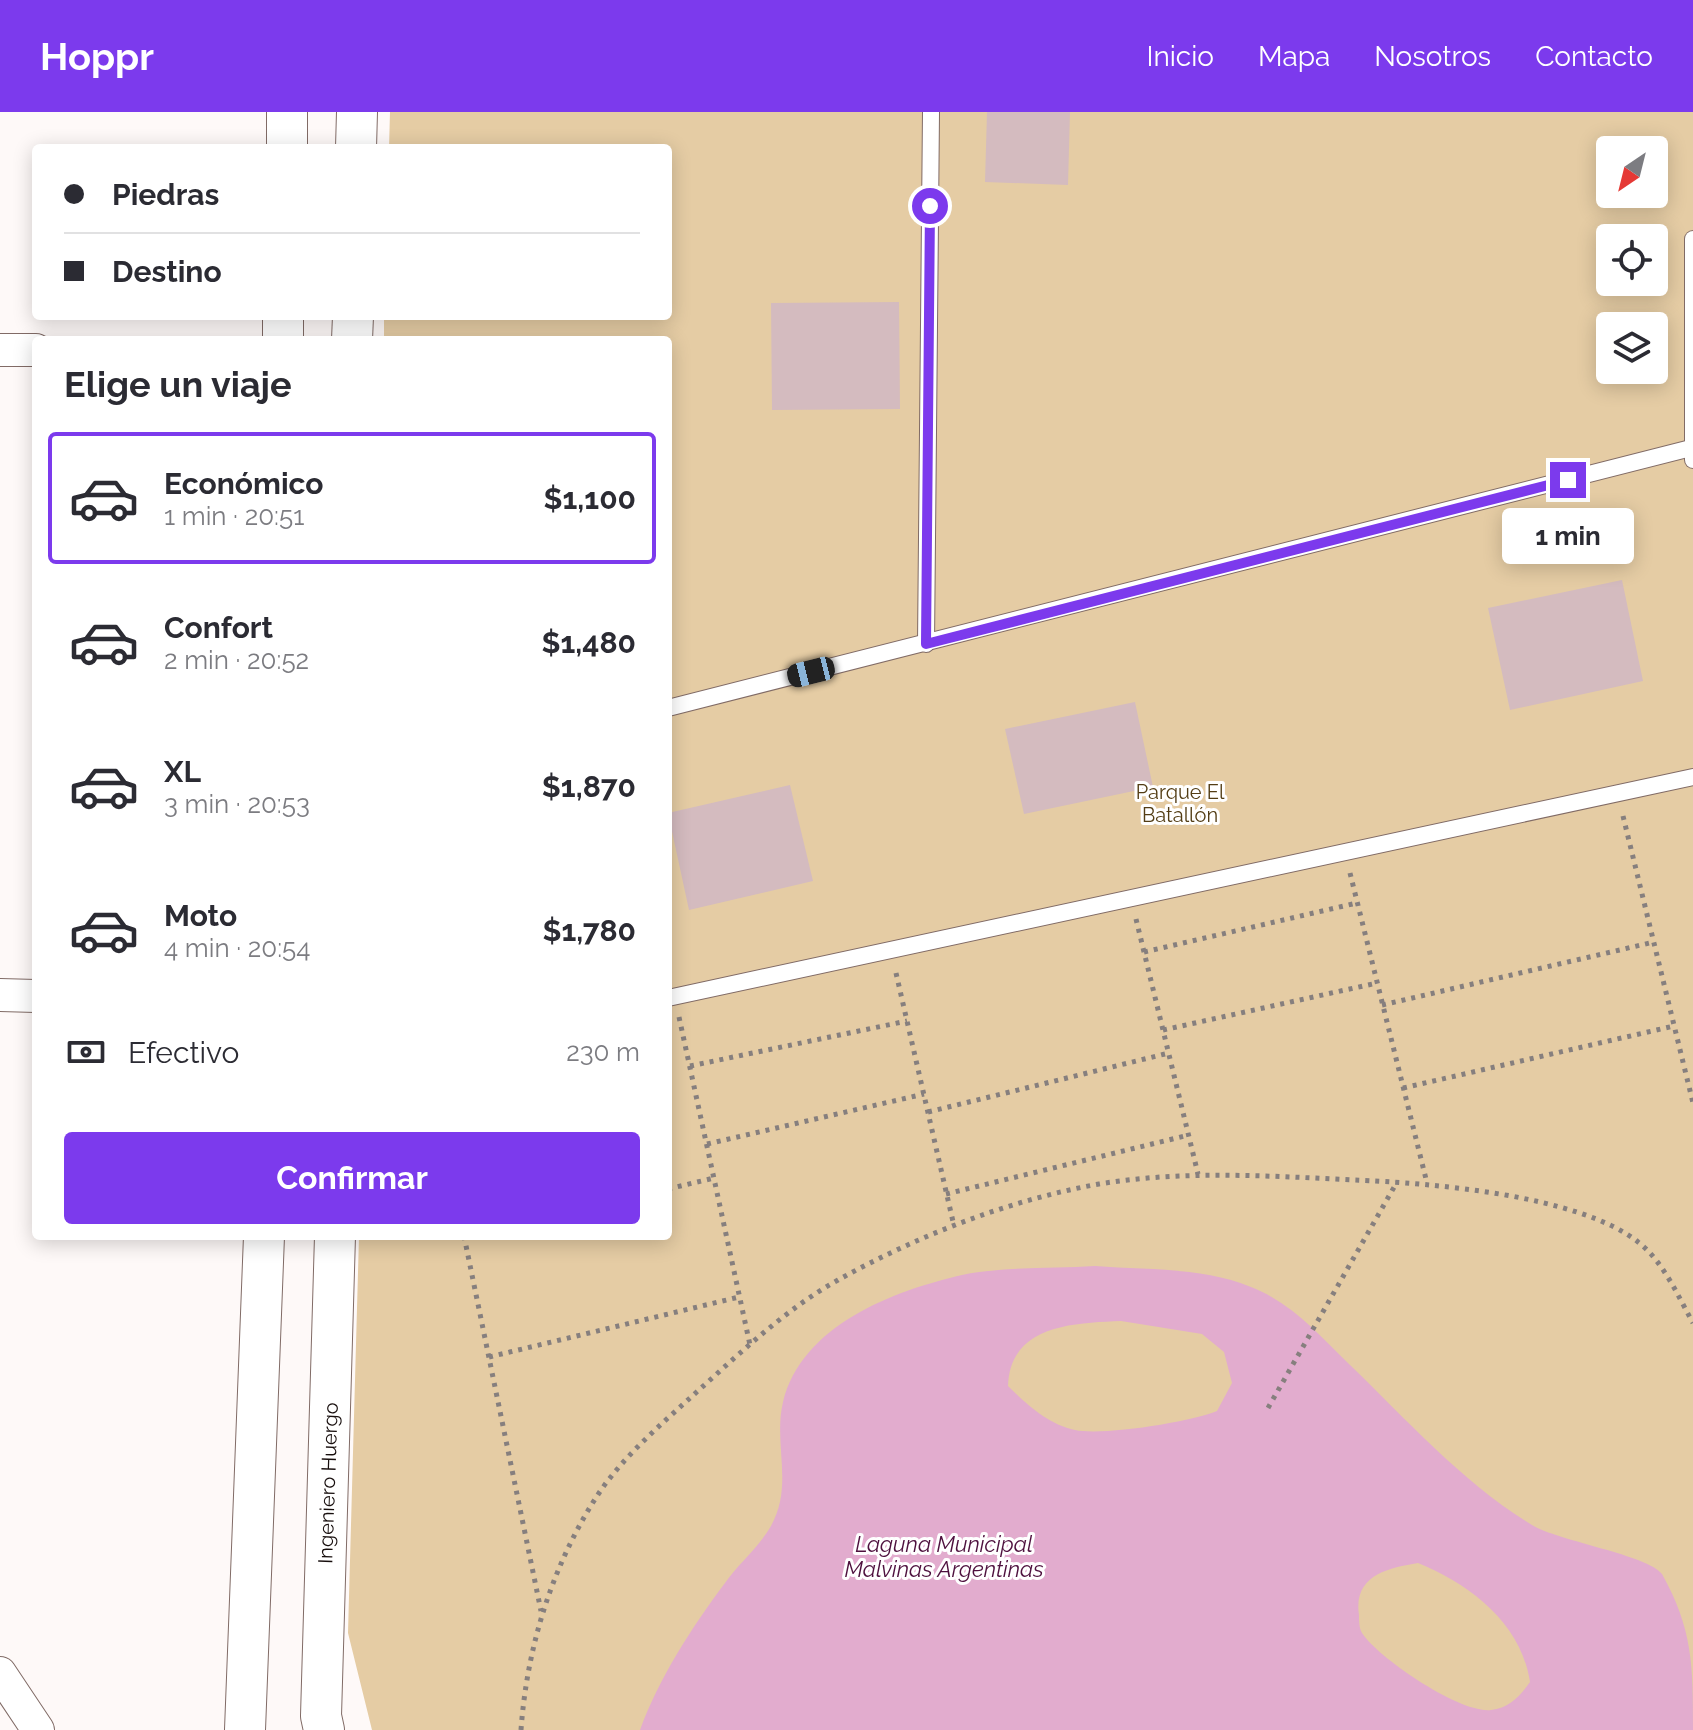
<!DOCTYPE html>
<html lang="es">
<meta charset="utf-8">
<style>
:root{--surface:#fff;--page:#f2f2f3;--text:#2b2b33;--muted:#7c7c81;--line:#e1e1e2;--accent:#7c3aed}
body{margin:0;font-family:Raleway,sans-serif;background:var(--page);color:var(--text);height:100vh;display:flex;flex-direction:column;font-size:30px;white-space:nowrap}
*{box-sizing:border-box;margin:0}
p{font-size:26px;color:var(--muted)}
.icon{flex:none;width:44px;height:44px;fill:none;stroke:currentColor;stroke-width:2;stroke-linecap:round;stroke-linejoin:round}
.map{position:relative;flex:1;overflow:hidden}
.drawer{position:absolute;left:32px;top:224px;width:640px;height:904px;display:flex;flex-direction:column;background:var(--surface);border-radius:8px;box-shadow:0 4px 20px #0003}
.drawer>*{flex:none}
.guide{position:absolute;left:32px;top:32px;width:640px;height:176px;border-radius:8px;box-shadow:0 4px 20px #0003;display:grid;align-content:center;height:176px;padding:0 32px;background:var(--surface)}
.needle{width:52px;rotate:215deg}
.buttons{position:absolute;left:1596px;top:24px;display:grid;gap:16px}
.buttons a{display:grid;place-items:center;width:72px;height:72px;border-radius:8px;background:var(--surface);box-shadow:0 4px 20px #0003;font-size:40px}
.end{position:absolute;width:36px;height:36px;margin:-18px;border:10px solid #7c3aed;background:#fff;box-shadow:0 0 0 4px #fff}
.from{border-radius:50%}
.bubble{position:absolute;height:56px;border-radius:8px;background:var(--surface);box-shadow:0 4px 20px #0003;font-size:26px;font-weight:700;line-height:56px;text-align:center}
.car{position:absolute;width:24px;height:48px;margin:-24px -12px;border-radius:10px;box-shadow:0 0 6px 2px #0007;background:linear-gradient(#222 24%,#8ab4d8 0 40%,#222 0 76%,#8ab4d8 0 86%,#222 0)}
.guide b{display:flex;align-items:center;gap:28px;height:76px;font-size:30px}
.guide b+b{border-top:2px solid var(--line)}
.guide i{width:20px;height:20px;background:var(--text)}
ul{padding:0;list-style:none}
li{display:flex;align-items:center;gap:24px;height:132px;margin:0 16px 12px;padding:0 16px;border:4px solid transparent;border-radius:8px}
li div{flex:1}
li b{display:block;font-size:30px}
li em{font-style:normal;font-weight:700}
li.on{border-color:var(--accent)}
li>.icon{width:72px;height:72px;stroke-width:1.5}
h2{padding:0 32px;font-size:36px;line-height:96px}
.pay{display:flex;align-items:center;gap:20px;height:88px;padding:0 32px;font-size:30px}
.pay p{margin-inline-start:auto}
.primary-button{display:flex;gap:16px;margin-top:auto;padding:16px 32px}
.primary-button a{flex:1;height:92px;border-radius:8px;background:var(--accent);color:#fff;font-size:32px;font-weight:700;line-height:92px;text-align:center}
header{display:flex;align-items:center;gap:48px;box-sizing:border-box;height:112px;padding:0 40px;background:var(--accent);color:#fff}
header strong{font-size:38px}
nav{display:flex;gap:44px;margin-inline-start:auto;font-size:28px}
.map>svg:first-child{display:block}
.green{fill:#e5cca4;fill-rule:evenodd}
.water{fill:#e2acce;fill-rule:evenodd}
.building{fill:#d4bbbf}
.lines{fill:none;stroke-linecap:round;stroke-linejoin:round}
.service-casing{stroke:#816b66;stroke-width:18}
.minor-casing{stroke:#816b66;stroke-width:34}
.tertiary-casing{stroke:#816b66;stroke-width:42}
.path{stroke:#867f7e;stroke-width:5;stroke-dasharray:4 6;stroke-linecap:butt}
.service{stroke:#fff;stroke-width:16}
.minor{stroke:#fff;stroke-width:32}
.tertiary{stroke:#fff;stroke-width:40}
.route{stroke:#7c3aed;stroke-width:10}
.labels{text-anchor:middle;stroke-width:6;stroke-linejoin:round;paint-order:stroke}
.park-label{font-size:20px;fill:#533d14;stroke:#fff}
.street-label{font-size:20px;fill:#170e0d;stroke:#fff}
.water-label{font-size:22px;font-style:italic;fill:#4e103e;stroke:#fff}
</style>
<header>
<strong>Hoppr</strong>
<nav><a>Inicio</a><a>Mapa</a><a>Nosotros</a><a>Contacto</a></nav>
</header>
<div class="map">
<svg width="1693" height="1618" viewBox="0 0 1693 1618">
<rect width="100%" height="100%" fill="#fef9f8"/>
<path class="green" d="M390,0H1693V1618H372L348,1521L359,1124H668V228H384V204H668V36H389ZM1610,38H1654V82H1610ZM1610,126H1654V170H1610ZM1610,214H1654V258H1610Z"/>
<path class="water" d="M1095,1154C1146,1158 1203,1155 1251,1175C1292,1191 1319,1223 1350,1253C1407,1308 1464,1372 1532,1413C1558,1429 1648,1443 1662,1462C1693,1518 1693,1553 1693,1618H640C659,1566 692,1515 725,1471C738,1452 759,1435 771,1414C794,1373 773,1332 783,1290C802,1213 893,1179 962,1163C1004,1154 1052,1157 1095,1154ZM1121,1209L1202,1222L1224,1240L1232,1271L1217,1299C1191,1310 1102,1324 1075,1318C1049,1313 1026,1292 1008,1274C1010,1213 1073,1211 1121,1209ZM1418,1451C1470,1472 1521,1511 1530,1570C1520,1584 1509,1596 1491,1598C1461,1602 1378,1546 1362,1521C1359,1516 1359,1508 1359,1503C1353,1464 1387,1456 1418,1451Z"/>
<g class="building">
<path d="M987,0H1070L1068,73L985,70Z"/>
<path d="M899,190L900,297L772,298L771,191Z"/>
<path d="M1622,468L1643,569L1510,598L1488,496Z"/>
<path d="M1135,590L1153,675L1024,702L1005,617Z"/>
<path d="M790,673L813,769L689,798L668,701Z"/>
</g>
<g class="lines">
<defs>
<g id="service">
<path d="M1693,127V348"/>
<path d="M926,532L931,0"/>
<path d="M668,596L1691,336"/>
<path d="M668,886L1693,665"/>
</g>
<g id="minor">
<path d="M0,238H36"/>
<path d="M0,883L36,884"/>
<path d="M0,1561L38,1618"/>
</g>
<g id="tertiary">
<path d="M287,36V0"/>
<path d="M356,36L357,0"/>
<path d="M283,228V204"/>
<path d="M352,228L353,204"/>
<path d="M245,1618L264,1124"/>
<path d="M324,1618L321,1604L335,1124"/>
</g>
</defs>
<use href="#service" class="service-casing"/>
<use href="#minor" class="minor-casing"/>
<use href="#tertiary" class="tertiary-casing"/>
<g class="path">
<path d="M1623,704L1693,991"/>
<path d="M1350,761L1427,1071"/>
<path d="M1136,807L1198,1062"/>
<path d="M1144,840L1357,791"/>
<path d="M896,861L954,1114"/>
<path d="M1382,893L1654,830"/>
<path d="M679,905L750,1233"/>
<path d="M1163,918L1377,871"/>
<path d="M690,954L907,909"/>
<path d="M1403,976L1674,914"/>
<path d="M928,1000L1169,941"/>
<path d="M707,1032L924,982"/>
<path d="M668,1077L714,1066"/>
<path d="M946,1082L1189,1023"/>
<path d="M464,1124L541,1499"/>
<path d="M489,1245L739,1185"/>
<path d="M1268,1296L1397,1070"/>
<path d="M521,1618C527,1535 552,1454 597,1384C621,1347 658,1315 690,1286C736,1245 784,1198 838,1168C917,1124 1009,1088 1099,1072C1184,1058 1269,1064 1355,1068C1430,1071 1579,1083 1638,1130C1663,1149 1678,1184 1693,1211"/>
</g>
<use href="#service" class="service"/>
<use href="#minor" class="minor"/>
<use href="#tertiary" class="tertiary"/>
</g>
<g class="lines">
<path class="route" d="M930,94L926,532L1568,368"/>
</g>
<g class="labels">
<g class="park-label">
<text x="1180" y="687">Parque El<tspan x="1180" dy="23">Batallón</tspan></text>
</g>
<g class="street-label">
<text transform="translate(328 1371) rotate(-88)" y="7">Ingeniero Huergo</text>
</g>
<g class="water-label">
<text x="944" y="1440">Laguna Municipal<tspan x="944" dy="25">Malvinas Argentinas</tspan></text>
</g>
</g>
</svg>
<div class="buttons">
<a><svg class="needle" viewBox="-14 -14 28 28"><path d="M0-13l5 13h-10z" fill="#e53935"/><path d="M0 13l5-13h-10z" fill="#7c7c81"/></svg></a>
<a><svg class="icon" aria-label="locate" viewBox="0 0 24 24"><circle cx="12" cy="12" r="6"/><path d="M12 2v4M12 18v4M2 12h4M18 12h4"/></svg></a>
<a><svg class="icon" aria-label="layers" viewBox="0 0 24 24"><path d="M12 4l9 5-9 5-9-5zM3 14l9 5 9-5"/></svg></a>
</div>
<i class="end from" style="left:930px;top:94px"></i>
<i class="end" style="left:1568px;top:368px"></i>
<div class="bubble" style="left:1502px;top:396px;width:132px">1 min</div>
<i class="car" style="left:811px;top:560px;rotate:256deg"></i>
<div class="guide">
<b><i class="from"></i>Piedras</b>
<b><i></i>Destino</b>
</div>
<section class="drawer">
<h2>Elige un viaje</h2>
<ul>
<li class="on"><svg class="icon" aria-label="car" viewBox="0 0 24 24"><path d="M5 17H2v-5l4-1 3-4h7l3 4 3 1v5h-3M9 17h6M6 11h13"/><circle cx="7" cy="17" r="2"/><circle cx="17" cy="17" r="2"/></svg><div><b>Económico</b><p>1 min · 20:51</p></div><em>$1,100</em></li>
<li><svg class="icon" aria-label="car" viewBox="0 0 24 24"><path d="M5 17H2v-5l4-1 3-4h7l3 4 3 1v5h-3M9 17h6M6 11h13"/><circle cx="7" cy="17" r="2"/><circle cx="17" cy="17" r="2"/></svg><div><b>Confort</b><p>2 min · 20:52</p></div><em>$1,480</em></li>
<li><svg class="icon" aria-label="car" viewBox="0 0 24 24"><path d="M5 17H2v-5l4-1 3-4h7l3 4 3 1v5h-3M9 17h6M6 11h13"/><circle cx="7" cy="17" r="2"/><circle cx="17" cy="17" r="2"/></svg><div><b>XL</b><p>3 min · 20:53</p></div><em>$1,870</em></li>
<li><svg class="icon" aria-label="car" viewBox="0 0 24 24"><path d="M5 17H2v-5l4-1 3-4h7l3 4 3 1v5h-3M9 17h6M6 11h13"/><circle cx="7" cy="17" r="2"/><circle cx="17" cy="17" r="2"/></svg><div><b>Moto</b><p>4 min · 20:54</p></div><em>$1,780</em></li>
</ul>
<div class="pay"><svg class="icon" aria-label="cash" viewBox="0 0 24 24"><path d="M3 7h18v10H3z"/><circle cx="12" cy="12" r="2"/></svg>Efectivo<p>230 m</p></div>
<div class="primary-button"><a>Confirmar</a></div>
</section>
</div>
